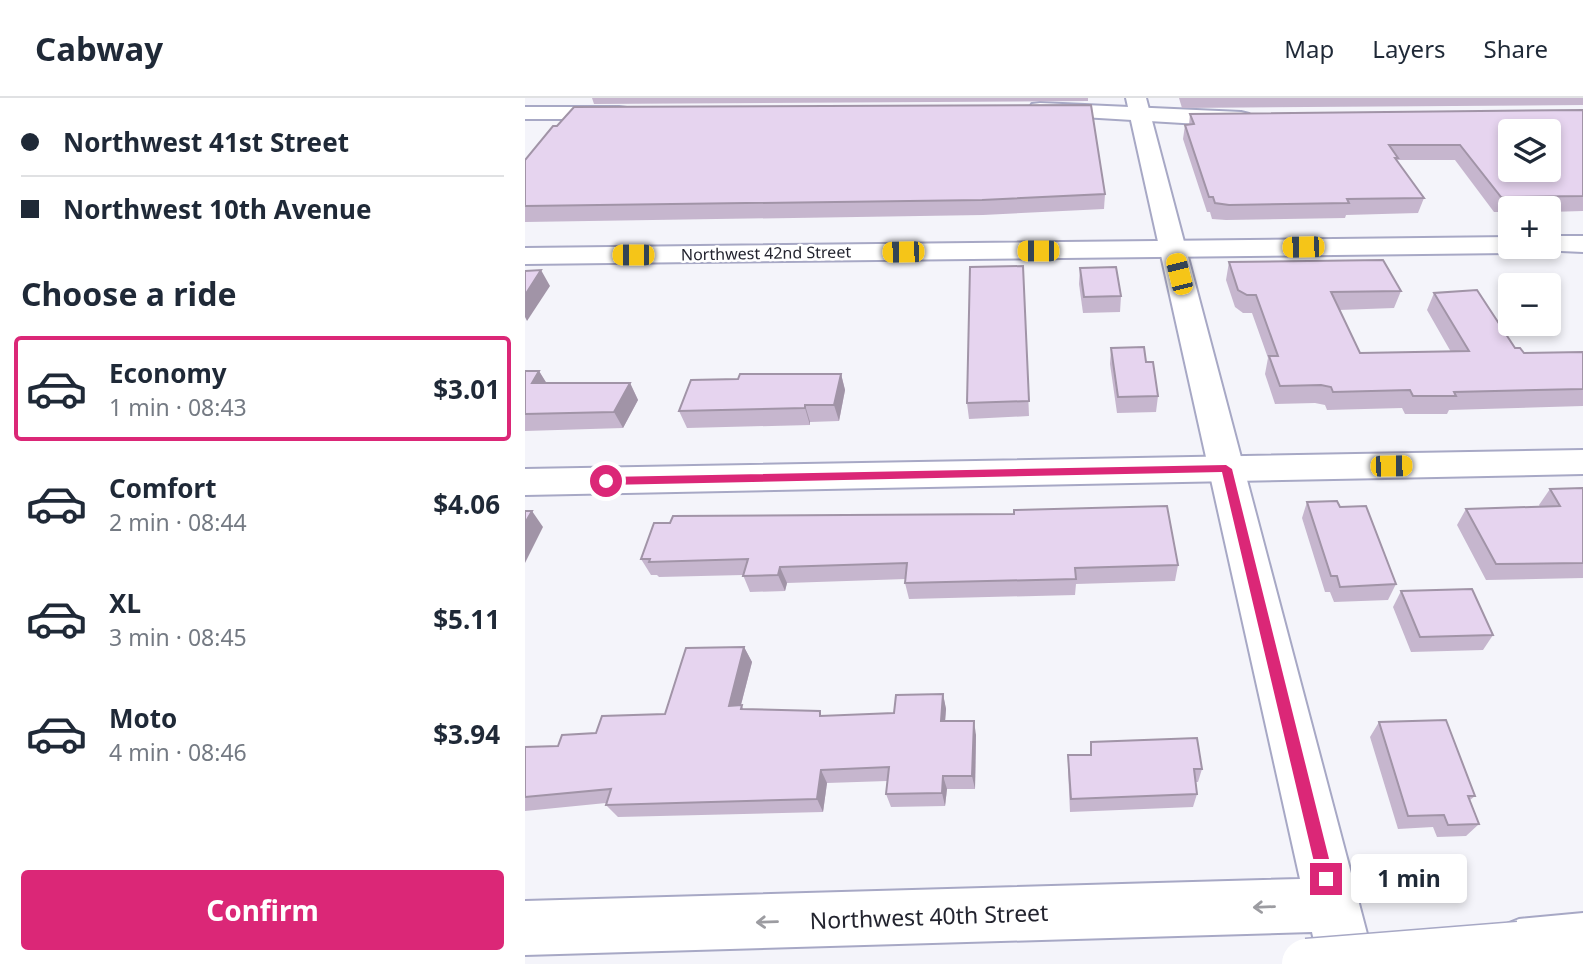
<!DOCTYPE html>
<meta charset="utf-8">
<style>
:root{--surface:#fff;--page:#f6f6f7;--text:#1f2937;--muted:#747a83;--line:#e0e1e3;--accent:#db2777}
body{margin:0;font-family:"Noto Sans",sans-serif;background:var(--page);color:var(--text);height:100vh;display:flex;flex-direction:column;font-size:26px;white-space:nowrap}
*{box-sizing:border-box;margin:0}
p{font-size:23px;color:var(--muted)}
.icon{flex:none;width:38px;height:38px;fill:none;stroke:currentColor;stroke-width:2;stroke-linecap:round;stroke-linejoin:round}
.map{position:relative;flex:1;overflow:hidden}
.details{display:flex;flex-direction:column;background:var(--surface);width:525px}
.details>*{flex:none}
.guide{display:grid;align-content:center;height:154px;padding:0 21px;background:var(--surface)}
.tools{position:absolute;left:973px;top:21px;display:grid;gap:14px}
.tools a{display:grid;place-items:center;width:63px;height:63px;border-radius:7px;background:var(--surface);box-shadow:0 4px 10px #0003;font-size:35px}
.end{position:absolute;width:32px;height:32px;margin:-16px;border:9px solid #db2777;background:#fff;box-shadow:0 0 0 4px #fff}
.from{border-radius:50%}
.bubble{position:absolute;height:49px;border-radius:7px;background:var(--surface);box-shadow:0 4px 10px #0003;font-size:23px;font-weight:700;line-height:49px;text-align:center}
.car{position:absolute;width:21px;height:42px;margin:-21px -10px;border-radius:9px;box-shadow:0 0 5px 2px #0007;background:linear-gradient(#f5c518 24%,#345 0 40%,#f5c518 0 76%,#345 0 86%,#f5c518 0)}
.guide b{display:flex;align-items:center;gap:24px;height:66px;font-size:26px}
.guide b+b{border-top:2px solid var(--line)}
.guide i{width:18px;height:18px;background:var(--text)}
ul{padding:0;list-style:none}
li{display:flex;align-items:center;gap:21px;height:105px;margin:0 14px 10px;padding:0 7px;border:4px solid transparent;border-radius:7px}
li div{flex:1}
li b{display:block;font-size:26px}
li em{font-style:normal;font-weight:700}
li.selected{border-color:var(--accent)}
li>.icon{width:63px;height:63px;stroke-width:1.5}
h2{padding:0 21px;font-size:32px;line-height:84px}
.primary-button{display:flex;gap:14px;margin-top:auto;padding:14px 21px}
.primary-button a{flex:1;height:80px;border-radius:7px;background:var(--accent);color:#fff;font-size:28px;font-weight:700;line-height:80px;text-align:center}
header{display:flex;align-items:center;gap:42px;box-sizing:border-box;height:98px;padding:0 35px;background:var(--surface);border-bottom:2px solid var(--line)}
header strong{font-size:33px}
nav{display:flex;gap:38px;margin-inline-start:auto;font-size:24px}
main{display:flex;flex:1;min-height:0}
.map>svg:first-child{display:block}
.lines{fill:none;stroke-linecap:round;stroke-linejoin:round}
.street-casing{stroke:#a7a8c5;stroke-width:4}
.secondary-casing{stroke:#a7a8c5;stroke-width:4}
.highway-casing{stroke:#a7a8c5;stroke-width:4}
.street{fill:#fff;fill-rule:evenodd}
.secondary{fill:#fff;fill-rule:evenodd}
.highway{fill:#fff;fill-rule:evenodd}
.highway-bridge-casing{stroke:#a7a8c5;stroke-width:53;stroke-linecap:butt}
.highway-bridge{stroke:#fff;stroke-width:50}
.wall{fill:#c6b6ce}
.shaded-wall{fill:#a194a7}
.building{fill:#e6d4ef;stroke:#a194a7;stroke-width:2;fill-rule:evenodd}
.oneway{stroke:#9c9ca1}
.route{fill:#db2777}
.labels{text-anchor:middle;stroke-width:5;stroke-linejoin:round;paint-order:stroke}
.far-street-label{font-size:16px;fill:#23242f;stroke:#fff}
.near-street-label{font-size:23px;fill:#23242f;stroke:#fff}
</style>
<header>
<strong>Cabway</strong>
<nav><a>Map</a><a>Layers</a><a>Share</a></nav>
</header>
<main>
<section class="details">
<div class="guide">
<b><i class="from"></i>Northwest 41st Street</b>
<b><i></i>Northwest 10th Avenue</b>
</div>
<h2>Choose a ride</h2>
<ul>
<li class="selected"><svg class="icon" aria-label="car" viewBox="0 0 24 24"><path d="M5 17H2v-5l4-1 3-4h7l3 4 3 1v5h-3M9 17h6M6 11h13"/><circle cx="7" cy="17" r="2"/><circle cx="17" cy="17" r="2"/></svg><div><b>Economy</b><p>1 min · 08:43</p></div><em>$3.01</em></li>
<li><svg class="icon" aria-label="car" viewBox="0 0 24 24"><path d="M5 17H2v-5l4-1 3-4h7l3 4 3 1v5h-3M9 17h6M6 11h13"/><circle cx="7" cy="17" r="2"/><circle cx="17" cy="17" r="2"/></svg><div><b>Comfort</b><p>2 min · 08:44</p></div><em>$4.06</em></li>
<li><svg class="icon" aria-label="car" viewBox="0 0 24 24"><path d="M5 17H2v-5l4-1 3-4h7l3 4 3 1v5h-3M9 17h6M6 11h13"/><circle cx="7" cy="17" r="2"/><circle cx="17" cy="17" r="2"/></svg><div><b>XL</b><p>3 min · 08:45</p></div><em>$5.11</em></li>
<li><svg class="icon" aria-label="car" viewBox="0 0 24 24"><path d="M5 17H2v-5l4-1 3-4h7l3 4 3 1v5h-3M9 17h6M6 11h13"/><circle cx="7" cy="17" r="2"/><circle cx="17" cy="17" r="2"/></svg><div><b>Moto</b><p>4 min · 08:46</p></div><em>$3.94</em></li>
</ul>
<div class="primary-button"><a>Confirm</a></div>
</section>
<div class="map">
<svg width="1058" height="866" viewBox="0 0 1058 866">
<rect width="100%" height="100%" fill="#f4f4fa"/>
<g class="lines">
<defs>
<g id="street">
<path d="M515,5L716,14L724,16L727,21L724,26L691,27L507,16L504,11L507,6Z"/>
<path d="M0,9H94L102,10L105,15L102,20L94,21H0Z"/>
<path d="M1024,138H1058V154L1014,152L1012,149H1024Z"/>
<path d="M985,139V149H997L995,153L985,155L0,166V150Z"/>
<path d="M1058,352V376L0,397V371Z"/>
</g>
<path id="secondary" d="M601,0H621L850,866H794L787,834L0,857V803L775,781Z"/>
<path id="highway" d="M1058,815V866H973L966,849L974,829L994,821Z"/>
</defs>
<use href="#street" class="street-casing"/>
<use href="#secondary" class="secondary-casing"/>
<use href="#highway" class="highway-casing"/>
<use href="#street" class="street"/>
<use href="#secondary" class="secondary"/>
<use href="#highway" class="highway"/>
<defs>
<path id="highway-bridge" d="M782,866L994,849"/>
</defs>
<use href="#highway-bridge" class="highway-bridge-casing"/>
<use href="#highway-bridge" class="highway-bridge"/>
</g>
<g class="wall">
<path d="M67,0H563V3L69,6Z"/>
<path d="M654,0H1058V7L657,10Z"/>
<path d="M1058,12V113L1024,114V110H985V114H969L930,62H873L872,63L899,100L893,115L821,117L820,120L701,122L687,121L685,114H682L658,41L660,27H664L665,16Z"/>
<path d="M0,62L580,96L579,111L458,117L0,124Z"/>
<path d="M704,164L876,193L869,210L814,212L835,255L926,254L902,212L909,195L999,255L1058,254V308L924,312L922,316H880L877,310L802,312L800,307L790,305L750,306L740,276L743,260L727,215H718L710,209L701,182Z"/>
<path d="M498,168L504,318L444,321L442,305Z"/>
<path d="M555,170L596,198L595,214L558,215L554,186Z"/>
<path d="M586,250L621,264L633,298L631,314L592,315L585,266Z"/>
<path d="M0,273H14L21,285H105L113,302L98,330L0,333Z"/>
<path d="M316,276L320,292L314,323L285,324V327L162,330L154,313L213,281Z"/>
<path d="M1058,390V480L961,482L932,427L941,411L1015,409L1014,407L1025,391Z"/>
<path d="M782,404L815,409L871,486L863,502L809,504L805,494H800L777,420Z"/>
<path d="M129,425L653,467L650,483L551,486L550,497L384,501L380,485L381,481L262,485L260,493L225,494L218,477L134,479L132,477H126L116,461Z"/>
<path d="M876,493L968,537L958,552L886,554L868,509Z"/>
<path d="M219,549L227,564L216,607L219,612L297,618L369,615L418,596L421,611L420,623L451,637L450,691H422L420,708L366,709L361,696L362,683L302,685L298,714L93,719L81,707V705L0,713V649L33,648L140,616Z"/>
<path d="M854,624L950,698L945,702L954,726L941,738L912,739L908,729L873,731L845,639Z"/>
<path d="M566,644L677,671L673,684H671L672,696L668,709L545,714L543,671V657H565Z"/>
</g>
<g class="shaded-wall">
<path d="M16,172L25,188L2,223L0,219V197Z"/>
<path d="M14,273L24,289L7,285Z"/>
<path d="M316,276L320,292L314,323L309,307Z"/>
<path d="M105,285L113,302L98,330L89,314Z"/>
<path d="M280,307L285,324V327L280,310Z"/>
<path d="M7,413L18,429L0,465V425Z"/>
<path d="M255,469L262,485L260,493L253,477Z"/>
<path d="M219,549L227,564L212,622L204,608Z"/>
<path d="M418,596L421,611L419,637L416,623Z"/>
<path d="M449,623L451,637L450,691L447,678Z"/>
<path d="M296,672L302,685L298,714L292,701Z"/>
<path d="M418,678L422,691L420,708L417,695Z"/>
</g>
<g class="building">
<path d="M566,7L580,96L457,102L0,108V62L28,28H32L49,9Z"/>
<path d="M1058,12V98L976,99L935,47H864L873,60H870L899,100L822,101L824,105L704,107L690,105L688,99H684L660,27L669,26L665,16ZM985,33H1024V72H985Z"/>
<path d="M858,162L876,193L806,194L835,255L944,253L909,195L952,192L990,250H995L999,255L1058,254V291L929,294L931,298H888L885,292L808,294L806,289L796,287L755,288L744,258H753L731,197H722L713,192L704,164Z"/>
<path d="M498,168L504,303L442,305L445,169Z"/>
<path d="M591,169L596,198L559,199L555,170Z"/>
<path d="M16,172L0,197V173Z"/>
<path d="M619,249L621,264H628L633,298L593,299L586,250Z"/>
<path d="M0,273H14L7,285H105L89,314L0,316Z"/>
<path d="M215,276H316L309,307H280V310L154,313L166,282L213,281Z"/>
<path d="M1058,390V465L971,466L941,411L1035,408L1025,391Z"/>
<path d="M812,403L815,409L841,408L871,486L815,489L812,478H806L782,404Z"/>
<path d="M642,408L653,467L550,470L551,481L380,485L382,465L255,469L253,477L218,478L223,461L124,464L125,461H116L129,425H145L148,418L489,416V412Z"/>
<path d="M0,413H7L0,425Z"/>
<path d="M947,491L968,537L895,539L876,493Z"/>
<path d="M219,549L204,608L217,607L216,611L295,613V618L369,615L371,597L418,596L416,623H449L447,678H418L417,695L361,696L364,669L296,672L292,701L81,707L86,691L0,699V649L33,648L37,637L71,635L77,618L140,616L161,550Z"/>
<path d="M921,622L950,698H943L954,726L923,727L919,717L883,718L854,624Z"/>
<path d="M672,640L677,671H669L672,696L546,701L543,657H566V644Z"/>
</g>
<defs><path id="oneway-shaft" d="M-6 0H5M1.5-3L5.5 0L1.5 3" fill="none" stroke-width="1.6" stroke-linecap="round" stroke-linejoin="round" transform="scale(1.75)"/></defs>
<g class="oneway">
<use href="#oneway-shaft" transform="translate(739 809) rotate(178)"/>
<use href="#oneway-shaft" transform="translate(242 824) rotate(178)"/>
</g>
<path class="route" d="M701,367L707,371L809,781L807,787L801,789L796,787L793,781L697,374L81,387L76,383L81,379Z"/>
<g class="labels">
<g class="far-street-label">
<text transform="translate(241 155) rotate(-1)" y="6">Northwest 42nd Street</text>
</g>
<g class="near-street-label">
<text transform="translate(404 819) rotate(-2)" y="8">Northwest 40th Street</text>
</g>
</g>
</svg>
<div class="tools">
<a><svg class="icon" aria-label="layers" viewBox="0 0 24 24"><path d="M12 4l9 5-9 5-9-5zM3 14l9 5 9-5"/></svg></a>
<a>+</a>
<a>−</a>
</div>
<i class="end from" style="left:81px;top:383px"></i>
<i class="end" style="left:801px;top:781px"></i>
<div class="bubble" style="left:826px;top:756px;width:116px">1 min</div>
<i class="car" style="left:778px;top:149px;rotate:269deg"></i>
<i class="car" style="left:513px;top:153px;rotate:270deg"></i>
<i class="car" style="left:378px;top:154px;rotate:269deg"></i>
<i class="car" style="left:108px;top:157px;rotate:270deg"></i>
<i class="car" style="left:654px;top:176px;rotate:346deg"></i>
<i class="car" style="left:866px;top:368px;rotate:89deg"></i>
</div>
</main>
